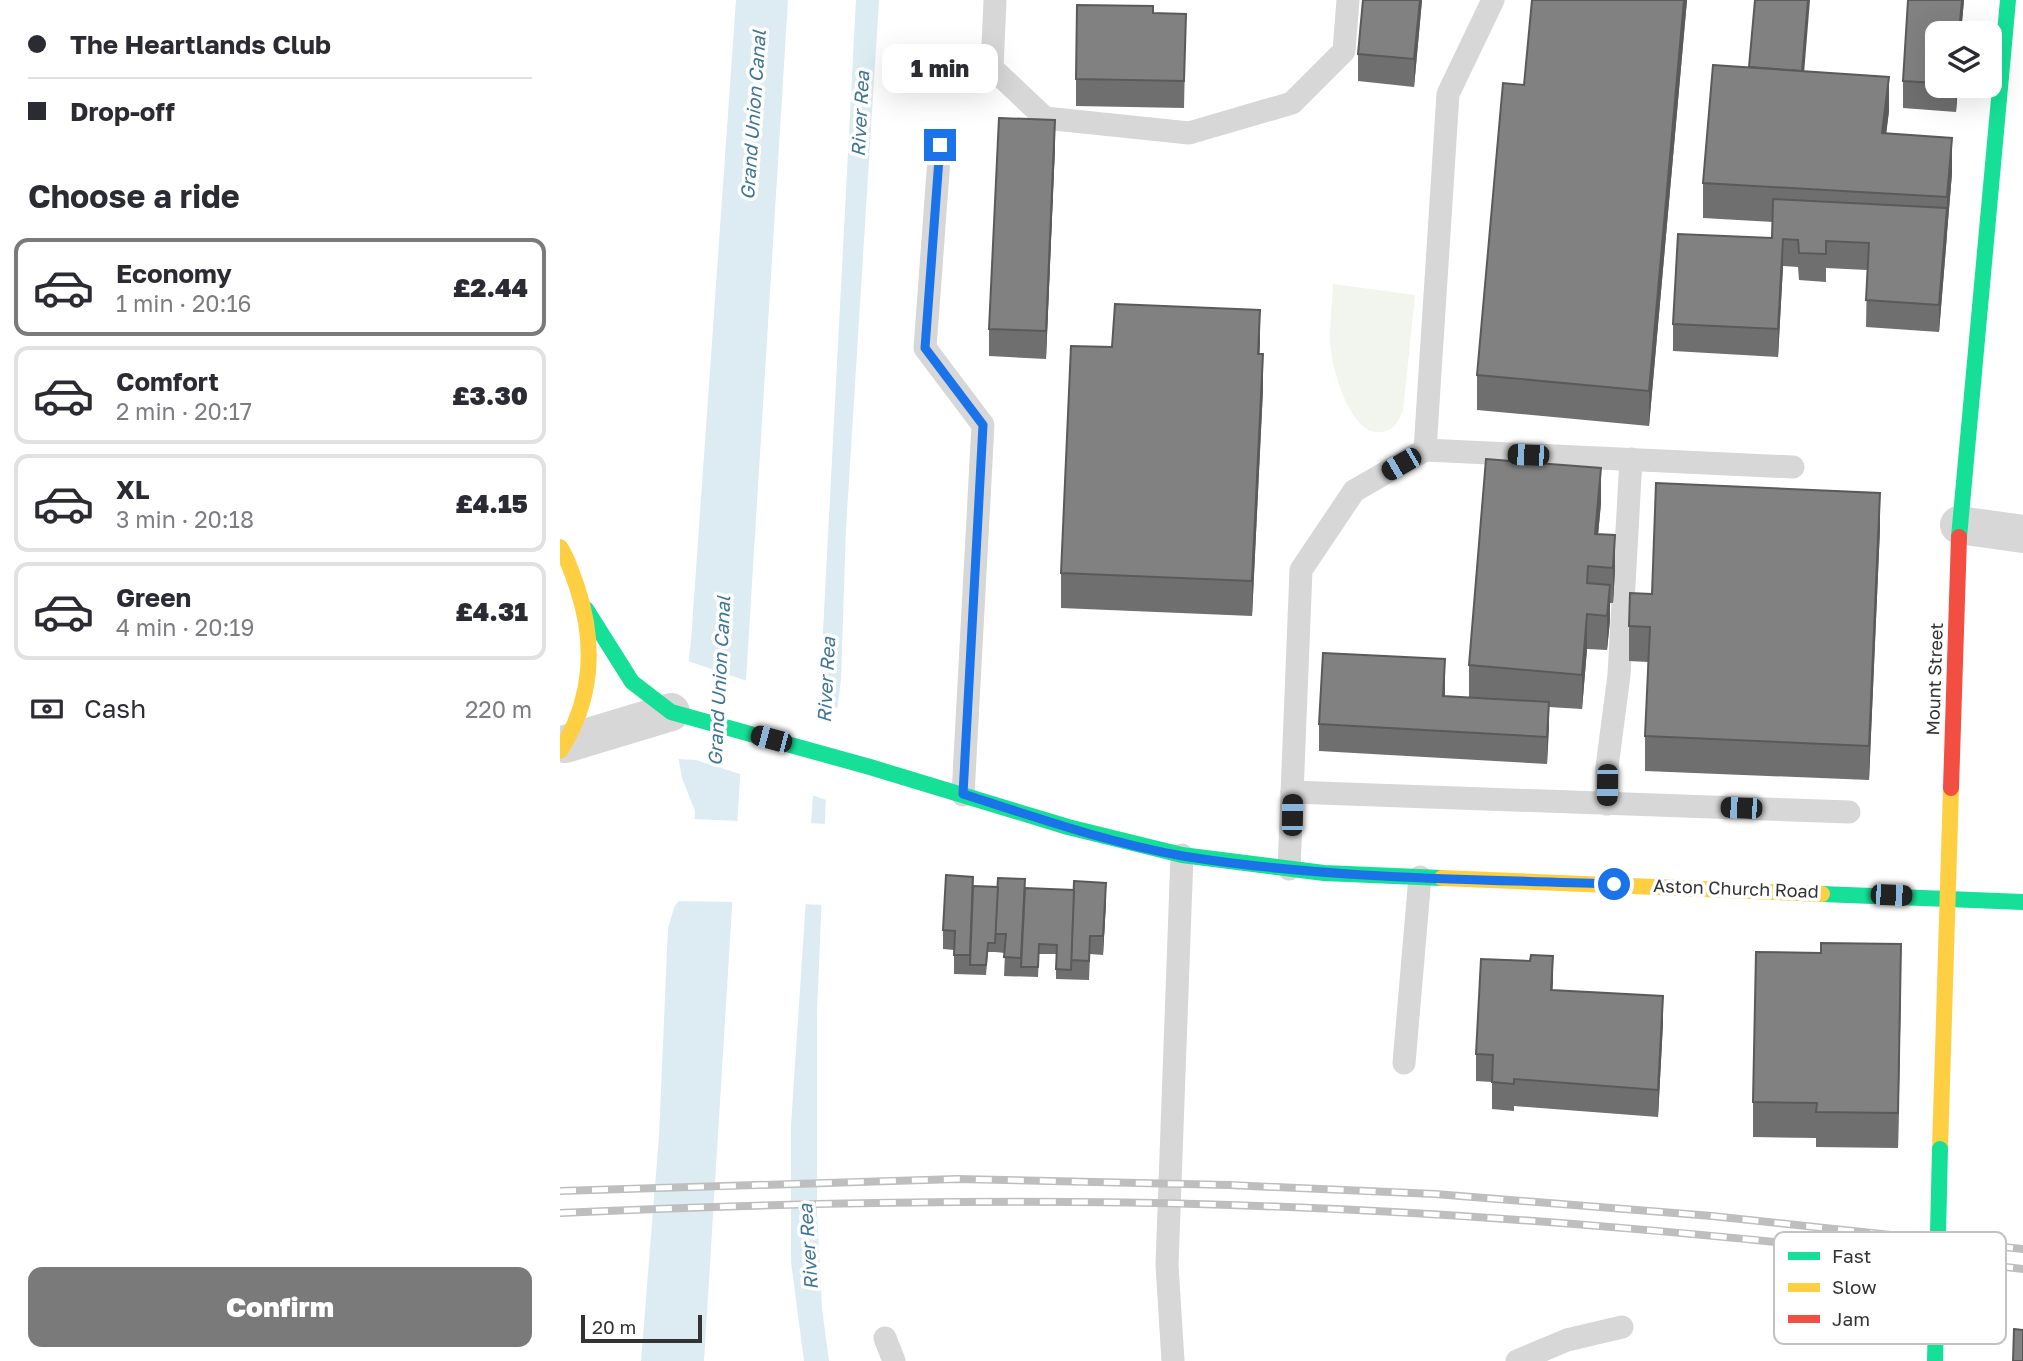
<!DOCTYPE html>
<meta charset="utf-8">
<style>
:root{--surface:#fff;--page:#f7f7f7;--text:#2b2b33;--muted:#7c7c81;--line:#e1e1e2;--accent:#7a7a7a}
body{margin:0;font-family:"Golos Text",sans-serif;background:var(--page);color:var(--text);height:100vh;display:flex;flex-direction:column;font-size:26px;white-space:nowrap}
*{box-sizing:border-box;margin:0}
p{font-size:23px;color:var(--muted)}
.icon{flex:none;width:38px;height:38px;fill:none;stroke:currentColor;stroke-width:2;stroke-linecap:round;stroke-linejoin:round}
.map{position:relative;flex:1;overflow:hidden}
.details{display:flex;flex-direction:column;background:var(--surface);width:560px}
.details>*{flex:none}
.hud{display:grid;align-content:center;height:154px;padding:0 28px;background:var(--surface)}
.controls{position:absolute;left:1365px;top:21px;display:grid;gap:14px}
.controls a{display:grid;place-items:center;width:77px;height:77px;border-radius:14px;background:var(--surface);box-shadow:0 7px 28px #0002;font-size:35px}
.scale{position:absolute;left:21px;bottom:18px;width:121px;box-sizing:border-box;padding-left:7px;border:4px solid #333;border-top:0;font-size:19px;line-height:24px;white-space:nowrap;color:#333;-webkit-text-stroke:5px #fff;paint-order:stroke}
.end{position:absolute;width:32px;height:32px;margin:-16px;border:9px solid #1a73e8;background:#fff;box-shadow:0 0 0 4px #fff}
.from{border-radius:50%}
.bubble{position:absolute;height:49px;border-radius:14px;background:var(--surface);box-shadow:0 7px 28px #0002;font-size:23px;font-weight:800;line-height:49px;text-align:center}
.car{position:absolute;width:21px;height:42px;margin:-21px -10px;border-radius:9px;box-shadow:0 0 5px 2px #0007;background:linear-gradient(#222 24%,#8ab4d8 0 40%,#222 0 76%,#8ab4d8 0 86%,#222 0)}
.hud b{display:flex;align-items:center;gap:24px;height:66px;font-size:26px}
.hud b+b{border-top:2px solid var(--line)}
.hud i{width:18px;height:18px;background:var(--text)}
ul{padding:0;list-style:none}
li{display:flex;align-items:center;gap:21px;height:98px;margin:0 14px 10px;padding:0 14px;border:4px solid var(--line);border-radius:14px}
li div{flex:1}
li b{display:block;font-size:26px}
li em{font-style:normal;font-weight:800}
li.on{border-color:var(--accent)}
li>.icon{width:63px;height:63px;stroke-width:1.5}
h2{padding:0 28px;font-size:32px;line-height:84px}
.pay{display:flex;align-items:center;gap:18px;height:77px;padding:0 28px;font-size:26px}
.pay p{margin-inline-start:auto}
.primary-button{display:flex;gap:14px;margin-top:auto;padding:14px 28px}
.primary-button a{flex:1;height:80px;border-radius:14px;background:var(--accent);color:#fff;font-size:28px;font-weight:800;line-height:80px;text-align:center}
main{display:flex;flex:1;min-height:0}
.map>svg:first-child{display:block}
.green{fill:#f1f5ed}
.water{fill:#ddebf3}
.pier{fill:#fff}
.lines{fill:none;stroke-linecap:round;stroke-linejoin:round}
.lane{stroke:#d7d7d7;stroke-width:23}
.street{stroke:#d7d7d7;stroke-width:38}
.fast{stroke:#16e098;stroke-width:16}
.slow{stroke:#ffcf43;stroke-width:16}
.jam{stroke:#f24e42;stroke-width:16}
.rail-casing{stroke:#bebebe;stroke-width:8}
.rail{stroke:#fff;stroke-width:5;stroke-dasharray:16;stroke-linecap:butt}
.fast-bridge{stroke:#16e098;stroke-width:16}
.wall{fill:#6f6f6f}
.shaded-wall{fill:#5a5a5a}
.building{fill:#818181;stroke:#5a5a5a;stroke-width:2}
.route{stroke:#1a73e8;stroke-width:9}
.labels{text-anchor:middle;stroke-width:7;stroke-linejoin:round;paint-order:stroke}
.street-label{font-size:18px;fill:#333;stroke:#fff}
.water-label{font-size:19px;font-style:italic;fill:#3f7597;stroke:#fff}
.key{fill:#fff;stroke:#c2c2c2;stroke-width:2}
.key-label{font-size:19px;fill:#333}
</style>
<main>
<section class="details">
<div class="hud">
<b><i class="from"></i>The Heartlands Club</b>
<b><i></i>Drop-off</b>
</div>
<h2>Choose a ride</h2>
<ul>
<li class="on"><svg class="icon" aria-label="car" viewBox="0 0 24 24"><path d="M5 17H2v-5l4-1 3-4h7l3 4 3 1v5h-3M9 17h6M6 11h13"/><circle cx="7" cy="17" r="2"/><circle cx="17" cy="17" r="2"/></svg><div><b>Economy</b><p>1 min · 20:16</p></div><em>£2.44</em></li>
<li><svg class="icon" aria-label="car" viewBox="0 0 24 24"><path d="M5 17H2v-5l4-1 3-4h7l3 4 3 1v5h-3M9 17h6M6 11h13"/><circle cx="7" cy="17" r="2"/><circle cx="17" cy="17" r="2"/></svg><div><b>Comfort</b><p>2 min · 20:17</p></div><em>£3.30</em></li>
<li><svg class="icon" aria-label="car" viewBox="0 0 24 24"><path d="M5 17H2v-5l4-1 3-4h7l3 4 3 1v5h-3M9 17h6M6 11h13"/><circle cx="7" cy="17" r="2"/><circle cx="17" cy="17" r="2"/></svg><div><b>XL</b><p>3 min · 20:18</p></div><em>£4.15</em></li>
<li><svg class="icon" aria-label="car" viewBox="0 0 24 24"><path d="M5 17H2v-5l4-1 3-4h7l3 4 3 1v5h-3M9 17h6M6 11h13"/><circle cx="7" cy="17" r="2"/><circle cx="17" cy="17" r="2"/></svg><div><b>Green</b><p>4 min · 20:19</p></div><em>£4.31</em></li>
</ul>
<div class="pay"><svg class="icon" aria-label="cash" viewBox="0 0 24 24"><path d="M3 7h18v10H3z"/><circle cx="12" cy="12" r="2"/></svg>Cash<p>220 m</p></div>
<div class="primary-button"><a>Confirm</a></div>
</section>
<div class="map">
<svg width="1463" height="1361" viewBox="0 0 1463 1361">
<rect width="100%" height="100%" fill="#fff"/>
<path class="green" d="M773,284L855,295L843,411C838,424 831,433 816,432C788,429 770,364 770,339C770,321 772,302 773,284Z"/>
<g class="water">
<path d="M176,0H228L144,1361H81L99,1136L108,928L115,905L130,891L135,811L122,778L118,756L131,641Z"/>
<path d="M296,0H319L286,528L281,680L266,795L257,1011V1211L262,1309L269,1361H244L231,1262V1125L260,689Z"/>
</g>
<g class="pier">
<path d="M125,660L190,682L183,775L136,760L115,759Z"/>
<path d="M255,702L281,709L269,801L249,794Z"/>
<path d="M131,819L180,821L174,902L115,901L127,889Z"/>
<path d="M247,823L268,824L265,905L241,904Z"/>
</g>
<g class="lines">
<g class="lane">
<path d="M435,0L432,68L485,118L629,133L732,103L784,51L788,0"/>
<path d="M380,145L365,348L423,425L403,795"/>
<path d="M865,450L1233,467"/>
<path d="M732,792L1289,812"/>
<path d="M1047,804V767L1059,675L1071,459"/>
<path d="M729,869L741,570L794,491L865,450L888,94L933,0"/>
<path d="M844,1063L860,877"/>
<path d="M325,1338L334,1361"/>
<path d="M613,1361L607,1265L622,855"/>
<path d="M957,1361L1007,1340L1062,1327"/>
</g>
<g class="street">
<path d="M1399,525L1463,534"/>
<path d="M5,744L111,712"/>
</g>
<g class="fast">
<path d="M1399,537L1448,0"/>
<path d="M26,609L72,682L111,712L310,767L508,827L622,855L764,873L882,878"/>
<path d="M1262,894L1463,902"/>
<path d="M1375,1361L1376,1318"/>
</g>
<g class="slow">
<path d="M0,547C8,559 12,573 17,587C36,643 33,700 0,751"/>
<path d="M882,878L1262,894"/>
<path d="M1380,1149L1391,788"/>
</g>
<path class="jam" d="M1391,788L1399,537"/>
<defs>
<g id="rail">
<path d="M0,1191L397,1179L669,1185L875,1194L1152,1216L1463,1249"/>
<path d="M0,1213C223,1203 447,1198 670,1205C935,1213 1200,1238 1463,1269"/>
</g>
</defs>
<use href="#rail" class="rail-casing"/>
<use href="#rail" class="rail"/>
<path class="fast-bridge" d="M1376,1318L1380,1149"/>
</g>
<g class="wall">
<path d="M803,0H862L854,87L798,81V54Z"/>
<path d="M972,0H1127L1089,426L917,410V375L964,85Z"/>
<path d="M1348,0H1404L1401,33H1377V86H1398L1396,112L1343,108V81Z"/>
<path d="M593,13L626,14L624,108L516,106V79Z"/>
<path d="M1245,71L1329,111L1326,133L1392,173L1379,332L1306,327L1307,270L1266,268V282L1239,280L1238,267L1223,266L1218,357L1113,351V324L1212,238L1213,222L1143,218V183Z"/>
<path d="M495,147L486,359L429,356V329Z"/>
<path d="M700,354L703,389L692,616L501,608V573Z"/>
<path d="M1041,503L1038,534L1055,570L1053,603H1050V620L1047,650L1027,649L1022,709L989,707L987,764L759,751V724L885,687V696L909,698V665Z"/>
<path d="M1320,528L1309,780L1085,771V736L1088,662L1069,661V626L1092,594Z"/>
<path d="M413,887L465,888L546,902L543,955L530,954L529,980L496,979V954H479L478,977L444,976L445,953L435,952H428L426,975L394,974V950L383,949V930Z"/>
<path d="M1341,979L1338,1148L1256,1147V1138L1193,1137V1102Z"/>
<path d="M993,990L1103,1023L1098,1117L954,1106V1111L932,1109V1082L916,1081V1054Z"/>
</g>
<g class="shaded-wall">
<path d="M860,0H862L854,87V59Z"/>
<path d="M1124,0H1127L1089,426V391Z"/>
<path d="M1248,0H1250L1242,98V71Z"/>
<path d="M1402,0H1404L1401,33H1399Z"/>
<path d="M1329,77V111L1322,168V133Z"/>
<path d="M1396,86H1398L1396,112Z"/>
<path d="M495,120V147L486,359V331Z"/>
<path d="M1392,138V173L1387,232V197Z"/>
<path d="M1387,208V235L1379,332V305Z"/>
<path d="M1223,239V266L1218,357V329Z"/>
<path d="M700,310V345L698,389V354Z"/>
<path d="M703,354V389L692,616V581Z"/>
<path d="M1041,468V503L1035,569V534Z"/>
<path d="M1320,493V528L1309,780V746Z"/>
<path d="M1055,535V570L1053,603V568Z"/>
<path d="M1050,585V620L1047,650V616Z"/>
<path d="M1027,614V649L1022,709V675Z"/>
<path d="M885,659V687L883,724V696Z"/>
<path d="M989,702V729L987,764V737Z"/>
<path d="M546,883V902L543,955V936Z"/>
<path d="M1341,944V979L1338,1148V1113Z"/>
<path d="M993,956V983L991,1017V990Z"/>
<path d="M1103,996V1023L1098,1117V1090Z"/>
</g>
<g class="building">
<path d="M803,0H860L854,59L798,54Z"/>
<path d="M972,0H1124L1089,391L917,375L943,83L964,85Z"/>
<path d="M1195,0H1248L1242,71L1189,67Z"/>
<path d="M1348,0H1402L1399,33H1377V83L1343,81Z"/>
<path d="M517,5L593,6V13L626,14L624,81L516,79Z"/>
<path d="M1153,65L1329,77L1322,133L1392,138L1387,197L1143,183Z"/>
<path d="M439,118L495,120L486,331L429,329Z"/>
<path d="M1213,199L1387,208L1379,305L1306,300L1309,243L1266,241V254L1239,253L1238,240L1223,239L1218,329L1113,324L1118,234L1212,238Z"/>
<path d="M555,304L700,310L698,354H703L692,581L501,573L511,346L552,347Z"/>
<path d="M926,459L1041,468L1035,534L1055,535L1053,568L1028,566L1027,583L1050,585L1047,616L1027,614L1022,675L909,665Z"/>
<path d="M1096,483L1320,493L1309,746L1085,736L1090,627L1069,626L1070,593L1092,594Z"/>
<path d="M763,653L885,659L883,696L989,702L987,737L759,724Z"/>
<path d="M386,875L413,877L410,955H394L395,931L383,930Z"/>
<path d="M438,878L465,879L461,958L444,957L446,934H435Z"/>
<path d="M514,881L546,883L543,936H530L529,961L511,960Z"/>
<path d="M413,886L438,887L435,943H428L426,965H410Z"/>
<path d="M465,888L514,890L511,970L496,969L497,945L479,944L478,967H461Z"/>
<path d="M1261,943L1341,944L1338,1113L1256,1112L1257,1103L1193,1102L1196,952L1261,953Z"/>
<path d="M971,955L993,956L991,990L1103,996L1098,1090L954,1079V1084L932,1082L933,1055L916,1054L921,959L970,961Z"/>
<path d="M1454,1329L1463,1330V1361H1453Z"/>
</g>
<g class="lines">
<path class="route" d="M380,145L365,348L423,425L403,794C475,817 549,843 623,856C765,879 910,879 1054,884"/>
</g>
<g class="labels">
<g class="street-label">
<text transform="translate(1375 679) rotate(-88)" y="6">Mount Street</text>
<text transform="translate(1176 889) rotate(2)" y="6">Aston Church Road</text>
</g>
<g class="water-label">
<text transform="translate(300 114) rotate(-87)" y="7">River Rea</text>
<text transform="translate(193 115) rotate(-86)" y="7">Grand Union Canal</text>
<text transform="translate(266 680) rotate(-87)" y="7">River Rea</text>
<text transform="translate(159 681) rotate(-87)" y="7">Grand Union Canal</text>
<text transform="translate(248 1247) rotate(-94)" y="7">River Rea</text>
</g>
</g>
<rect x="1214" y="1232" width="232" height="112" rx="10" class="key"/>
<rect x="1228" y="1252" width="32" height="8" fill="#16e098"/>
<rect x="1228" y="1283" width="32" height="9" fill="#ffcf43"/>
<rect x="1228" y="1315" width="32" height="8" fill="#f24e42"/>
<g class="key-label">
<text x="1272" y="1263">Fast</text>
<text x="1272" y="1294">Slow</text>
<text x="1272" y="1326">Jam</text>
</g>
</svg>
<div class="controls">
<a><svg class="icon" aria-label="layers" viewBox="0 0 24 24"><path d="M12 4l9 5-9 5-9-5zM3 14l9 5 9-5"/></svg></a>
</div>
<div class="scale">20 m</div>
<i class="end from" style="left:1054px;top:884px"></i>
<i class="end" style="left:380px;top:145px"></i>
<div class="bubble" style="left:322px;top:44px;width:116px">1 min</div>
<i class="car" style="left:968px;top:455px;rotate:272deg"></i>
<i class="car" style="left:841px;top:464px;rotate:240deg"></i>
<i class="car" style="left:211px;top:739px;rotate:285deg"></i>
<i class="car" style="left:1047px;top:785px;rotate:181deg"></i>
<i class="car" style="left:1181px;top:808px;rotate:272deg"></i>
<i class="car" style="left:732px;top:815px;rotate:1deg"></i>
<i class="car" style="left:1331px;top:895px;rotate:92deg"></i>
</div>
</main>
